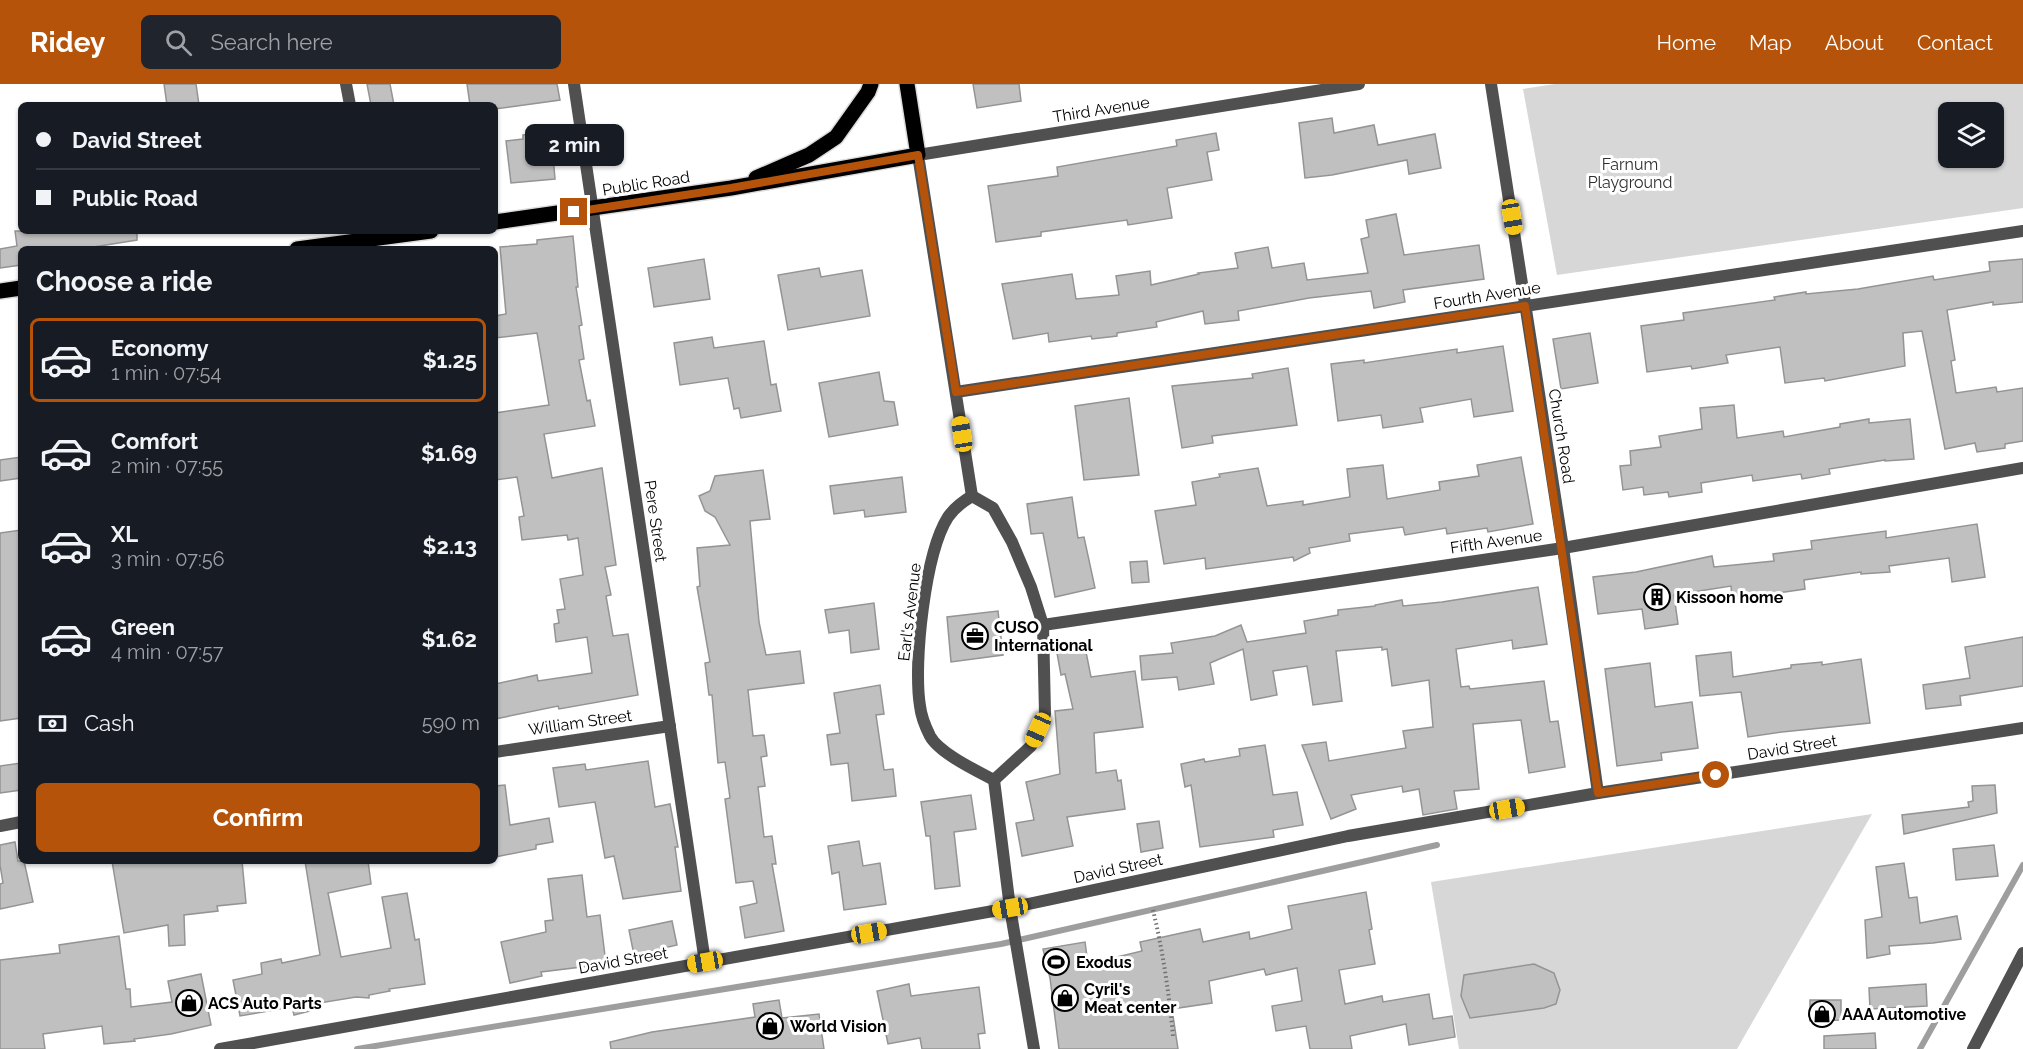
<!DOCTYPE html>
<meta charset="utf-8">
<style>
:root{--surface:#171b24;--page:#20242c;--text:#f1f3f6;--muted:#9ea1a6;--line:#363941;--accent:#b45309}
body{margin:0;font-family:Raleway,sans-serif;background:var(--page);color:var(--text);height:100vh;display:flex;flex-direction:column;font-size:22px;white-space:nowrap}
*{box-sizing:border-box;margin:0}
p{font-size:20px;color:var(--muted)}
.icon{flex:none;width:33px;height:33px;fill:none;stroke:currentColor;stroke-width:2;stroke-linecap:round;stroke-linejoin:round}
.map{position:relative;flex:1;overflow:hidden}
.details{position:absolute;left:18px;top:162px;width:480px;height:618px;display:flex;flex-direction:column;background:var(--surface);border-radius:9px;box-shadow:0 2px 4px #0004}
.details>*{flex:none}
.guide{position:absolute;left:18px;top:18px;width:480px;height:132px;border-radius:9px;box-shadow:0 2px 4px #0004;display:grid;align-content:center;height:132px;padding:0 18px;background:var(--surface)}
.buttons{position:absolute;left:1938px;top:18px;display:grid;gap:12px}
.buttons a{display:grid;place-items:center;width:66px;height:66px;border-radius:9px;background:var(--surface);box-shadow:0 2px 4px #0004;font-size:30px}
.end{position:absolute;width:27px;height:27px;margin:-14px;border:8px solid #b45309;background:#fff;box-shadow:0 0 0 3px #fff}
.from{border-radius:50%}
.bubble{position:absolute;height:42px;border-radius:9px;background:var(--surface);box-shadow:0 2px 4px #0004;font-size:20px;font-weight:700;line-height:42px;text-align:center}
.car{position:absolute;width:18px;height:36px;margin:-18px -9px;border-radius:8px;box-shadow:0 0 4px 2px #0007;background:linear-gradient(#f5c518 24%,#345 0 40%,#f5c518 0 76%,#345 0 86%,#f5c518 0)}
.guide b{display:flex;align-items:center;gap:21px;height:57px;font-size:22px}
.guide b+b{border-top:2px solid var(--line)}
.guide i{width:15px;height:15px;background:var(--text)}
ul{padding:0;list-style:none}
li{display:flex;align-items:center;gap:18px;height:84px;margin:0 12px 9px;padding:0 6px;border:3px solid transparent;border-radius:9px}
li div{flex:1}
li b{display:block;font-size:22px}
li em{font-style:normal;font-weight:700}
li.active{border-color:var(--accent)}
li>.icon{width:54px;height:54px;stroke-width:1.5}
h2{padding:0 18px;font-size:27px;line-height:72px}
.pay{display:flex;align-items:center;gap:15px;height:66px;padding:0 18px;font-size:22px}
.pay p{margin-inline-start:auto}
.action{display:flex;gap:12px;margin-top:auto;padding:12px 18px}
.action a{flex:1;height:69px;border-radius:9px;background:var(--accent);color:#fff;font-size:24px;font-weight:700;line-height:69px;text-align:center}
header{display:flex;align-items:center;gap:36px;box-sizing:border-box;height:84px;padding:0 30px;background:var(--accent);color:#fff}
header strong{font-size:28px}
nav{display:flex;gap:33px;margin-inline-start:auto;font-size:21px}
.search{width:420px;height:54px;background:var(--page);display:flex;align-items:center;gap:15px;box-sizing:border-box;padding:0 21px;border-radius:9px;color:var(--muted);font-size:22px}
.map>svg:first-child{display:block}
.green{fill:#d7d7d7;fill-rule:evenodd}
.lines{fill:none;stroke-linecap:round;stroke-linejoin:round}
.stream{stroke:#9e9e9e;stroke-width:6}
.building{fill:#c0c0c0;stroke:#949494;stroke-width:1.5}
.primary-casing{stroke:#dbdbdb;stroke-width:18}
.path{stroke:#727272;stroke-width:4;stroke-dasharray:1.5 3;stroke-linecap:butt}
.service{stroke:#505050;stroke-width:12}
.minor{stroke:#505050;stroke-width:12}
.tertiary{stroke:#505050;stroke-width:12}
.primary{stroke:#000;stroke-width:15}
.route{stroke:#b45309;stroke-width:8}
.labels{text-anchor:middle;stroke-width:6;stroke-linejoin:round;paint-order:stroke}
.street-label{font-size:16px;fill:#000;stroke:#fff}
.park-label{font-size:16px;fill:#2e2e2e;stroke:#fff}
.poi-label{font-size:16px;font-weight:bold;fill:#000;stroke:#fff;text-anchor:start}
</style>
<header>
<strong>Ridey</strong>
<div class="search"><svg class="icon" aria-label="search" viewBox="0 0 24 24"><circle cx="10" cy="10" r="6"/><path d="M15 15l6 6"/></svg>Search here</div>
<nav><a>Home</a><a>Map</a><a>About</a><a>Contact</a></nav>
</header>
<div class="map">
<svg width="2023" height="965" viewBox="0 0 2023 965">
<rect width="100%" height="100%" fill="#fff"/>
<g class="green">
<path d="M1555,0H2023V124L1557,191L1523,5ZM1994,28V74H1948V28Z"/>
<path d="M1872,730L1737,965H1459L1431,798Z"/>
</g>
<g class="lines">
<g class="stream">
<path d="M357,965L1001,860L1437,761"/>
<path d="M1920,965L2023,781"/>
</g>
</g>
<g class="building">
<path d="M164,0H196L199,21H167Z"/>
<path d="M367,0H390L394,21H371Z"/>
<path d="M467,0H557L560,16L495,25V21H470Z"/>
<path d="M973,0H1019L1021,17L977,24Z"/>
<path d="M1332,34L1334,49L1374,41L1378,61L1435,50L1441,84L1409,90L1407,76L1332,91L1305,94L1299,39Z"/>
<path d="M551,48L555,95L511,99L506,57L523,55V51Z"/>
<path d="M1216,49L1219,66L1207,68L1212,96L1167,104L1172,134L1128,141L1127,136L1041,148V152L996,158L988,102L1058,92L1057,83L1177,62L1176,56Z"/>
<path d="M1396,130L1404,171L1479,161L1484,195L1403,206L1405,218L1374,224L1371,207L1309,214L1238,227L1239,236L1205,240L1203,227L1156,238L1157,243L1117,249V252L1092,255L1091,252L1049,258L1048,249L1013,255L1002,200L1072,190L1076,215L1119,211L1116,192L1150,187L1151,201L1199,190L1198,189L1238,184L1235,169L1268,163L1272,184L1304,179L1307,196L1368,189L1361,155L1369,153L1366,136Z"/>
<path d="M15,147H137V156L81,165H21V181L0,184V165L17,162Z"/>
<path d="M573,152L578,203H576L582,241L579,242L584,275L579,276L587,317L590,316L595,342L544,350L552,394L602,384L616,481L605,483L611,511L606,512L613,552L628,550L638,611L559,625L558,622L495,635V600L537,591L538,597L592,589L587,553L556,558L554,540L559,539L557,526L565,525L560,495L583,491L578,454L568,456L567,451L522,456L519,433L524,432L517,393L495,396V329L549,321L537,249L495,254V232L506,230L500,163L537,160V156Z"/>
<path d="M704,175L710,215L654,223L648,184Z"/>
<path d="M2023,175V218L1993,221V218L1947,226L1955,276L1951,277L1956,309L1996,303L1997,308L2023,304V357L2005,360V364L1977,368L1975,359L1945,365L1922,247L1903,249L1905,282L1825,297L1824,294L1785,299L1780,263L1726,271L1728,279L1692,285L1691,282L1647,288L1641,242L1684,236L1683,229L1775,216L1774,213L1806,208V210L1858,205L1933,192L1934,196L1990,187L1989,178Z"/>
<path d="M819,184L821,193L862,186L870,232L788,246L778,191Z"/>
<path d="M1590,249L1598,299L1561,305L1553,255Z"/>
<path d="M712,253L714,264L764,257L771,301L776,300L781,327L741,334L739,324L734,325L728,294L680,301L674,259Z"/>
<path d="M1503,262L1513,327L1474,333L1471,315L1420,324L1423,338L1383,344L1381,331L1338,337L1331,280L1364,276V279L1457,265V269Z"/>
<path d="M1288,284L1297,341L1212,352L1213,359L1182,364L1172,302L1253,294L1252,290Z"/>
<path d="M879,288L884,317L894,318L898,341L829,353L819,299Z"/>
<path d="M1129,314L1139,391L1084,396L1075,322Z"/>
<path d="M1734,321L1737,354L1783,347L1784,353L1840,343V340L1869,335V339L1910,335L1914,375L1885,377V376L1829,385L1830,390L1802,395L1801,390L1753,397L1752,391L1701,399L1702,408L1669,413L1668,408L1644,411L1643,403L1623,406L1620,382L1631,381L1630,367L1661,363L1659,352L1702,345L1700,324Z"/>
<path d="M21,373V394L0,397V376Z"/>
<path d="M1521,373L1533,440L1488,448L1487,444L1447,450L1446,444L1405,451L1403,443L1349,450L1350,457L1309,464L1310,469L1294,477L1293,473L1206,485L1205,474L1164,480L1155,427L1196,421L1192,398L1220,393L1219,390L1258,384L1267,422L1303,417V421L1350,413L1347,385L1383,381L1387,415L1440,406L1439,398L1479,392L1477,381Z"/>
<path d="M763,386L770,435L750,437L759,538L766,571L800,567L804,599L748,606L753,652L764,651L767,672L761,673L765,702L758,703L764,753L772,752L776,780H772L784,847L745,854L740,823L757,819L753,797L736,799L725,715L730,714L725,678L718,679L712,611H709L705,579L710,578L697,503L700,502L697,464L730,461L715,433L705,427L699,412L710,407L715,392Z"/>
<path d="M902,393L906,428L865,433L864,426L834,430L830,402Z"/>
<path d="M1072,413L1078,454L1084,453L1095,504L1055,513L1043,449L1031,450L1027,420Z"/>
<path d="M1977,440L1985,493L1952,498L1949,474L1889,482L1890,488L1861,490V488L1804,496L1805,505L1778,509L1732,513L1731,502L1674,511L1678,540L1645,545L1642,525L1598,530L1593,493L1636,488L1712,472L1714,483L1774,477L1773,470L1812,465L1811,457L1886,447V454Z"/>
<path d="M21,446V634L0,637V449Z"/>
<path d="M1147,477L1149,498L1132,499L1130,478Z"/>
<path d="M1538,503L1547,560L1513,565L1512,556L1456,565L1461,603L1469,602L1470,605L1544,597L1550,638L1558,637L1565,683L1529,689L1521,636L1473,640L1479,705L1454,707L1457,725L1423,731L1419,705L1403,708L1402,702L1351,711L1356,725L1331,735L1302,661L1326,658L1329,677L1406,664L1403,647L1433,643L1429,596L1392,602L1387,565L1382,566V563L1336,567L1342,617L1313,621L1307,582L1273,587L1277,611L1251,616L1243,565L1210,579L1214,600L1179,606L1177,593L1142,596L1140,572L1173,569L1171,559L1215,552L1241,541L1247,558L1306,549L1304,537L1338,531V526L1375,522V521L1402,516L1403,522L1442,518Z"/>
<path d="M874,519L879,565L851,569L849,546L829,549L825,526Z"/>
<path d="M998,527L1003,571L951,578L947,533Z"/>
<path d="M2023,553V602L1960,612L1961,621L1926,625L1923,601L1970,594L1965,563Z"/>
<path d="M1085,563L1091,593L1135,587L1143,643L1094,649L1096,689L1116,686L1118,697L1121,696L1125,725L1067,733L1073,762L1022,772L1016,739L1034,736L1026,698L1060,690L1055,627L1073,625L1065,590L1061,591L1057,569Z"/>
<path d="M1731,568L1733,593L1791,584V581L1822,578V581L1861,575L1870,639L1782,648L1748,653L1741,608L1700,612L1696,572Z"/>
<path d="M1650,579L1655,623L1692,618L1698,664L1661,669L1662,676L1617,682L1605,585Z"/>
<path d="M880,601L884,630L876,631L884,686L893,685L896,712L852,717L848,679L831,681L827,651L840,649L834,609Z"/>
<path d="M1265,661L1273,711L1297,708L1303,741L1273,746L1274,753L1200,763L1191,701L1185,703L1181,680L1204,675L1205,678L1240,672L1239,665Z"/>
<path d="M648,677L655,723L670,720L678,763H675L681,807L623,815L614,772L605,774L595,718L559,723L553,684L585,680L586,686Z"/>
<path d="M21,679V706L0,709V682Z"/>
<path d="M505,701L510,741L549,734L553,758L536,761V765L495,773V702Z"/>
<path d="M1995,701L1997,729L1904,750L1902,731L1969,723L1968,718L1973,717L1972,702Z"/>
<path d="M971,711L976,745L954,748L960,802L935,805L930,752H926L921,718Z"/>
<path d="M1159,737L1163,764L1141,768L1137,740Z"/>
<path d="M859,757L863,782L880,779L886,820L844,826L839,788L832,790L828,762Z"/>
<path d="M15,758L18,777H24L33,818L0,825V800L3,799L0,781V761Z"/>
<path d="M1994,761L1998,792L1956,796L1953,765Z"/>
<path d="M112,777H242L246,819L217,822L218,827L184,831L185,861L169,862L168,841L124,849Z"/>
<path d="M305,777H368L371,800L328,809L341,873L391,864L382,813L407,809L415,856L419,855L425,900L389,905L390,907L369,911V914L356,913L313,920L314,926L294,931L292,923L240,932L233,896L262,890L261,879L281,875L282,879L320,871Z"/>
<path d="M1904,779L1909,814L1917,813L1920,839L1957,832L1961,855L1933,859L1889,862L1890,870L1867,874L1865,836L1882,833L1876,783Z"/>
<path d="M582,791L587,833L600,831L606,880L541,888L542,892L510,899L501,858L546,848L545,837L553,836L548,795Z"/>
<path d="M1366,808L1372,845L1369,846L1375,880L1339,886L1345,920L1382,912L1383,918L1429,910L1433,935L1452,932L1455,953L1409,961L1406,940L1350,952L1352,965H1310L1306,942L1276,947L1272,922L1302,917L1297,884L1266,891L1264,885L1209,897L1212,919L1172,925L1178,965H1059L1050,894L1043,865L1085,858L1088,880L1142,867L1140,858L1200,845L1203,858L1249,848L1250,855L1292,845L1288,822Z"/>
<path d="M672,837L677,861L634,871L629,846Z"/>
<path d="M119,852L126,905H130L131,923L172,918L168,897L201,890L211,941L171,950L134,955L135,957L104,960L102,942L43,950L45,965H0V876L60,869L59,861Z"/>
<path d="M1534,880L1554,889L1560,906L1556,920L1544,924L1470,934L1461,912L1464,891Z"/>
<path d="M909,900L911,912L979,903L985,949L978,950L980,965H922L920,954L888,960L877,907Z"/>
<path d="M1926,900L1927,922L1870,925L1869,904Z"/>
<path d="M779,916L782,934L819,930L824,965H611L610,958L652,948L755,933L753,920Z"/>
<path d="M1810,916H1841V936L1810,937Z"/>
<path d="M1875,949L1876,965H1824V952Z"/>
</g>
<g class="lines">
<defs>
<g id="primary">
<path d="M756,94L809,71L836,53L868,8L871,0"/>
<path d="M495,138L731,104L918,71L907,0"/>
<path d="M297,165L431,147"/>
<path d="M0,207L21,204"/>
</g>
</defs>
<use href="#primary" class="primary-casing"/>
<path class="path" d="M1153,826C1163,868 1169,909 1173,952"/>
<path class="service" d="M346,0L350,21"/>
<g class="minor">
<path d="M574,0L705,878"/>
<path d="M1491,0L1563,464L1598,709"/>
<path d="M956,308L2023,147"/>
<path d="M972,412L918,71L1359,0"/>
<path d="M972,412C962,418 955,423 948,433C925,469 913,579 920,622C921,631 926,644 930,652C939,669 977,687 994,696"/>
<path d="M972,412L993,424L1012,458L1031,503L1043,541L1045,630L1031,662L994,696"/>
<path d="M1043,541L1563,464L2023,384"/>
<path d="M495,668L670,642"/>
<path d="M994,696L1010,824"/>
<path d="M0,742L21,738"/>
<path d="M1973,965L2023,869"/>
</g>
<g class="tertiary">
<path d="M1010,824L1034,965"/>
<path d="M220,965L1010,824L1348,752L1598,709L2023,644"/>
</g>
<use href="#primary" class="primary"/>
</g>
<g class="lines">
<path class="route" d="M574,128L731,104L918,71L956,308L1525,222L1598,709L1716,691"/>
</g>
<defs>
<symbol id="building-ring" viewBox="-11 -11 22 22"><circle r="9.5" fill="#fff" stroke="#000" stroke-width="1.5"/><path d="M-4-6H4V6H1V3H-1V6H-4ZM-2.5-4.3h1.7v1.8h-1.7ZM.8-4.3h1.7v1.8H.8ZM-2.5-1h1.7V.8h-1.7ZM.8-1h1.7V.8H.8Z" fill="#000"/></symbol>
<symbol id="office-ring" viewBox="-11 -11 22 22"><circle r="9.5" fill="#fff" stroke="#000" stroke-width="1.5"/><path d="M-6-3h4V-5.5h4V-3h4V5H-6ZM-1-4.5V-3h2v-1.5ZM-6 0V1H6V0Z" fill="#000"/></symbol>
<symbol id="stadium-ring" viewBox="-11 -11 22 22"><circle r="9.5" fill="#fff" stroke="#000" stroke-width="1.5"/><path d="M0-5a6.5 5 0 1 0 0 10a6.5 5 0 1 0 0-10ZM-3.5-1.8h7v3.6h-7Z" fill="#000"/></symbol>
<symbol id="shop-ring" viewBox="-11 -11 22 22"><circle r="9.5" fill="#fff" stroke="#000" stroke-width="1.5"/><path d="M-5-2.5h2.3a2.7 3.5 0 0 1 5.4 0H5L5.5 6h-11ZM-1.5-2.5h3a1.5 2.3 0 0 0-3 0Z" fill="#000"/></symbol>
</defs>
<g fill-rule="evenodd">
<use href="#building-ring" x="1642" y="498" width="30" height="30"/>
<use href="#office-ring" x="960" y="537" width="30" height="30"/>
<use href="#stadium-ring" x="1041" y="863" width="30" height="30"/>
<use href="#shop-ring" x="1050" y="899" width="30" height="30"/>
<use href="#shop-ring" x="174" y="904" width="30" height="30"/>
<use href="#shop-ring" x="1807" y="915" width="30" height="30"/>
<use href="#shop-ring" x="755" y="927" width="30" height="30"/>
</g>
<g class="labels">
<g class="street-label">
<text transform="translate(1101 25) rotate(-9)" y="6">Third Avenue</text>
<text transform="translate(646 99) rotate(-9)" y="6">Public Road</text>
<text transform="translate(1487 211) rotate(-9)" y="6">Fourth Avenue</text>
<text transform="translate(1562 352) rotate(81)" y="6">Church Road</text>
<text transform="translate(656 437) rotate(82)" y="6">Pere Street</text>
<text transform="translate(1496 457) rotate(-8)" y="6">Fifth Avenue</text>
<text transform="translate(909 528) rotate(-83)" y="6">Earl's Avenue</text>
<text transform="translate(580 638) rotate(-8)" y="6">William Street</text>
<text transform="translate(1792 663) rotate(-9)" y="6">David Street</text>
<text transform="translate(1118 784) rotate(-12)" y="6">David Street</text>
<text transform="translate(623 876) rotate(-10)" y="6">David Street</text>
</g>
<g class="park-label">
<text x="1630" y="86">Farnum<tspan x="1630" dy="18">Playground</tspan></text>
</g>
<g class="poi-label">
<text x="1676" y="519">Kissoon home</text>
<text x="994" y="549">CUSO<tspan x="994" dy="18">International</tspan></text>
<text x="1076" y="884">Exodus</text>
<text x="1084" y="911">Cyril's<tspan x="1084" dy="18">Meat center</tspan></text>
<text x="208" y="925">ACS Auto Parts</text>
<text x="1842" y="936">AAA Automotive</text>
<text x="790" y="948">World Vision</text>
</g>
</g>
</svg>
<div class="buttons">
<a><svg class="icon" aria-label="layers" viewBox="0 0 24 24"><path d="M12 4l9 5-9 5-9-5zM3 14l9 5 9-5"/></svg></a>
</div>
<i class="end from" style="left:1716px;top:691px"></i>
<i class="end" style="left:574px;top:128px"></i>
<div class="bubble" style="left:525px;top:40px;width:99px">2 min</div>
<i class="car" style="left:1512px;top:133px;rotate:171deg"></i>
<i class="car" style="left:962px;top:350px;rotate:351deg"></i>
<i class="car" style="left:1038px;top:646px;rotate:204deg"></i>
<i class="car" style="left:1507px;top:725px;rotate:80deg"></i>
<i class="car" style="left:1010px;top:824px;rotate:260deg"></i>
<i class="car" style="left:869px;top:849px;rotate:80deg"></i>
<i class="car" style="left:705px;top:878px;rotate:260deg"></i>
<div class="guide">
<b><i class="from"></i>David Street</b>
<b><i></i>Public Road</b>
</div>
<section class="details">
<h2>Choose a ride</h2>
<ul>
<li class="active"><svg class="icon" aria-label="car" viewBox="0 0 24 24"><path d="M5 17H2v-5l4-1 3-4h7l3 4 3 1v5h-3M9 17h6M6 11h13"/><circle cx="7" cy="17" r="2"/><circle cx="17" cy="17" r="2"/></svg><div><b>Economy</b><p>1 min · 07:54</p></div><em>$1.25</em></li>
<li><svg class="icon" aria-label="car" viewBox="0 0 24 24"><path d="M5 17H2v-5l4-1 3-4h7l3 4 3 1v5h-3M9 17h6M6 11h13"/><circle cx="7" cy="17" r="2"/><circle cx="17" cy="17" r="2"/></svg><div><b>Comfort</b><p>2 min · 07:55</p></div><em>$1.69</em></li>
<li><svg class="icon" aria-label="car" viewBox="0 0 24 24"><path d="M5 17H2v-5l4-1 3-4h7l3 4 3 1v5h-3M9 17h6M6 11h13"/><circle cx="7" cy="17" r="2"/><circle cx="17" cy="17" r="2"/></svg><div><b>XL</b><p>3 min · 07:56</p></div><em>$2.13</em></li>
<li><svg class="icon" aria-label="car" viewBox="0 0 24 24"><path d="M5 17H2v-5l4-1 3-4h7l3 4 3 1v5h-3M9 17h6M6 11h13"/><circle cx="7" cy="17" r="2"/><circle cx="17" cy="17" r="2"/></svg><div><b>Green</b><p>4 min · 07:57</p></div><em>$1.62</em></li>
</ul>
<div class="pay"><svg class="icon" aria-label="cash" viewBox="0 0 24 24"><path d="M3 7h18v10H3z"/><circle cx="12" cy="12" r="2"/></svg>Cash<p>590 m</p></div>
<div class="action"><a>Confirm</a></div>
</section>
</div>
